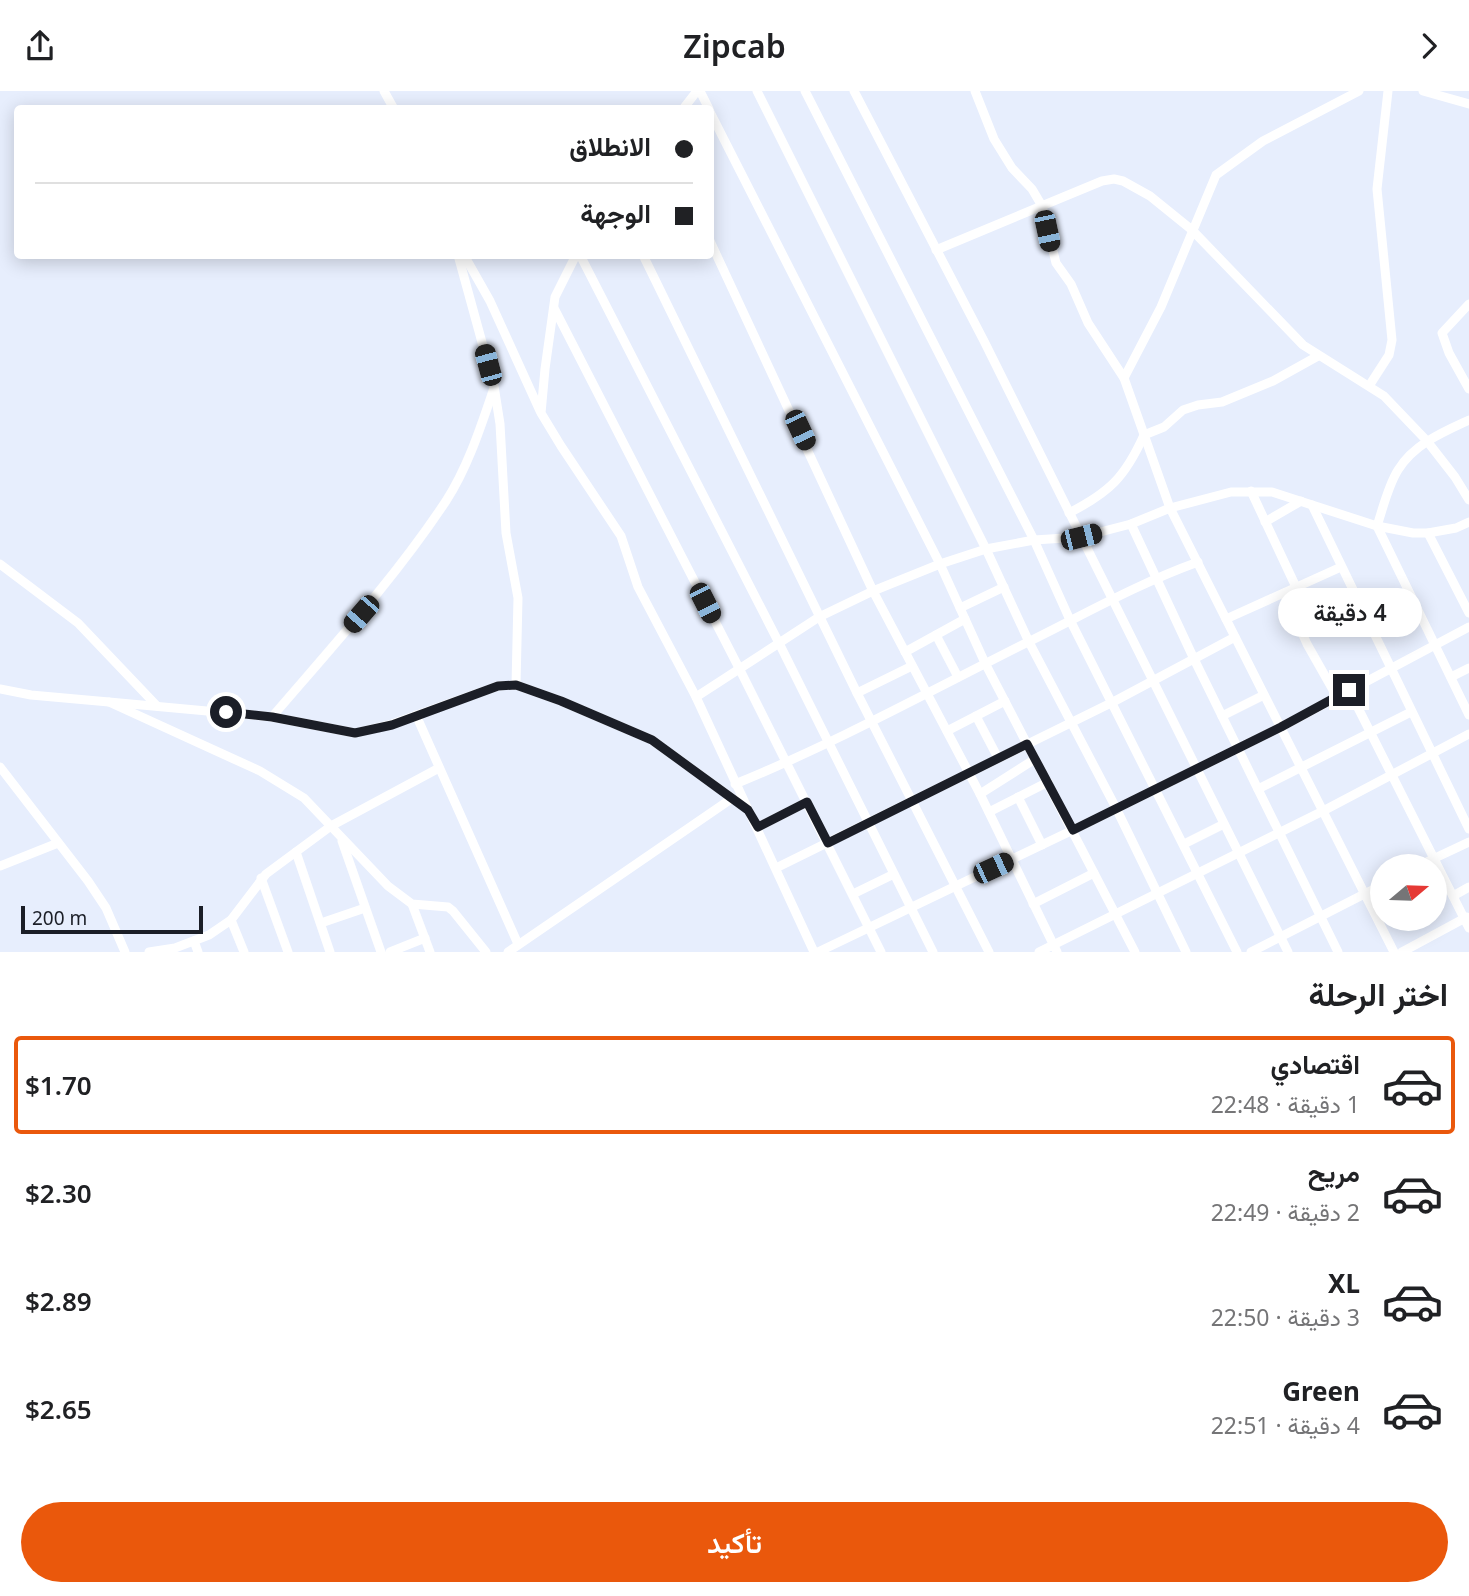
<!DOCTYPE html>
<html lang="ar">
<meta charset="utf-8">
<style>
:root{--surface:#fff;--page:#f2f2f2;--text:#202124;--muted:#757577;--line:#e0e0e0;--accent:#ea580c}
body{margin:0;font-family:"Noto Sans",Vazirmatn,sans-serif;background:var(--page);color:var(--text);direction:rtl;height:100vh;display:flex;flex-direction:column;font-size:26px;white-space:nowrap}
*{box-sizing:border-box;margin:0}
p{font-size:23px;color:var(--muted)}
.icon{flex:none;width:38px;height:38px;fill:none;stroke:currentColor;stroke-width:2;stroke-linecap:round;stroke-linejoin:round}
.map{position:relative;height:861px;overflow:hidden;direction:ltr}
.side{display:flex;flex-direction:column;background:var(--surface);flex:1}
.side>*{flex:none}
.hud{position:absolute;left:14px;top:14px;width:700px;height:154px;border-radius:7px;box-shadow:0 4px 18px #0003;direction:rtl;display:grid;align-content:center;height:154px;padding:0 21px;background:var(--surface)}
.needle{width:46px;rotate:71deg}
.tools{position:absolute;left:1370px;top:763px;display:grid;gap:14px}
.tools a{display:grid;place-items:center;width:77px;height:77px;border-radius:50%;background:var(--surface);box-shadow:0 4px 18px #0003;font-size:35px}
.scale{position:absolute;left:21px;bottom:18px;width:182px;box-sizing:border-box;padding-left:7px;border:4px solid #1b1e27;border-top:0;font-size:19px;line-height:24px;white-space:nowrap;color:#1b1e27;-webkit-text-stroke:5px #e7eefd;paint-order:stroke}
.end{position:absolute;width:32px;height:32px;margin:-16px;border:9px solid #1b1e27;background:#fff;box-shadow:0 0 0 4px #fff}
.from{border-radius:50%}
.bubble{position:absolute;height:49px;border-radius:24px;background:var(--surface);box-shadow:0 4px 18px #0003;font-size:23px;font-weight:600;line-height:49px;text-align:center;direction:rtl}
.car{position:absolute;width:21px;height:42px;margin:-21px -10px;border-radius:9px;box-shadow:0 0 5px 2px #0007;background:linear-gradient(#222 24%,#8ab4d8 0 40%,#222 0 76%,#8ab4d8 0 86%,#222 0)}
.hud b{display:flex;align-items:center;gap:24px;height:66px;font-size:26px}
.hud b+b{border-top:2px solid var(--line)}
.hud i{width:18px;height:18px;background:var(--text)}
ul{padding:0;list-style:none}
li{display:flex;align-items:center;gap:21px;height:98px;margin:0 14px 10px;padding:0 7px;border:4px solid transparent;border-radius:7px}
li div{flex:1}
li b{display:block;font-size:26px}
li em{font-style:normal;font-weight:600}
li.selected{border-color:var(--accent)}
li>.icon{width:63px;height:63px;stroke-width:1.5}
h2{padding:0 21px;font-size:32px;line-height:84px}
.primary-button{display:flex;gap:14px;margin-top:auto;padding:14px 21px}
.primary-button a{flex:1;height:80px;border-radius:42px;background:var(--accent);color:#fff;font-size:28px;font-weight:600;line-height:80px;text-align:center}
header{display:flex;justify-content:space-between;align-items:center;height:91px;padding:0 21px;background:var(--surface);font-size:32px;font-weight:600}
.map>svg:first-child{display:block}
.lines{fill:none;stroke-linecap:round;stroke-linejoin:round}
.minor{stroke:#fff;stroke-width:9}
.route{stroke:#1b1e27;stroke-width:9}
</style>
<header><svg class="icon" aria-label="forward" viewBox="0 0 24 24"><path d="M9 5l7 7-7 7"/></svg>Zipcab<svg class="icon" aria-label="share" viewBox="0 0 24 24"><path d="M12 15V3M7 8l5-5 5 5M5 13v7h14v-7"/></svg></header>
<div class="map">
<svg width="1469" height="861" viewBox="0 0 1469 861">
<rect width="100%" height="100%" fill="#e7eefd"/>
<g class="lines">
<g class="minor">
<path d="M384,0L394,18"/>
<path d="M700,0L709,18"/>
<path d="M757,0L986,458L1029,551L1116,717L1186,861"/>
<path d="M805,0L1034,449L1070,529L1237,861"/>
<path d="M854,0L984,250L1288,861"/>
<path d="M975,0L994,48L1012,77L1032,98L1042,115L1056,172L1071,193L1088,232L1124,287"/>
<path d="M1359,0L1263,50L1216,84L1161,216L1124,287L1170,417L1394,861"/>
<path d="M1423,0L1469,13"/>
<path d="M683,18L697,0"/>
<path d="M710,21L940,473L985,572L1135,861"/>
<path d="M710,150L873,500L980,703L1057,861"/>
<path d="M936,159L1102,90L1114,88L1123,90L1150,105L1192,139L1303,254L1384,305L1427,350L1455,386L1469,409"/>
<path d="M458,164L494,295L500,333L506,442L518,507L516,594"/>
<path d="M464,164L490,210L540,320"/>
<path d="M576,164L555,206L545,278L541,322L561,355L621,445L638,496L696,606L814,861"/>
<path d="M580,164L779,552L933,861"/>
<path d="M643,164L857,602L989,861"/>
<path d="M1469,213L1442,242L1449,262L1469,298"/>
<path d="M554,217L739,577L881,861"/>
<path d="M1369,295L1389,264L1392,249L1377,98L1388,0"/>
<path d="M1469,329C1443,341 1414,353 1398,379C1388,395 1383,417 1377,435L1469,624"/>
<path d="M1251,400L1296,496"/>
<path d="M1312,414L1469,738"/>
<path d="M1069,422C1110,401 1125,386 1144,344L1164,336L1183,319L1198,314L1222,311L1273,290L1318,265"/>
<path d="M1265,431L1301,410"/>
<path d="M1131,433L1194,568L1338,861"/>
<path d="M1428,442L1469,522"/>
<path d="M0,473L78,532L157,615"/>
<path d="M1284,502L1307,553L1337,606"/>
<path d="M960,517L1004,496"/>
<path d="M1226,528L1341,476"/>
<path d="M936,544L958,586"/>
<path d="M905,561L965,528"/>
<path d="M1451,586L1469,577"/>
<path d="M0,598L31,604L109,611L260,680L304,707L388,795L412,813L448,816L453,820L486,861"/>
<path d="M1349,599L1469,837"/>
<path d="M857,602L912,575"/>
<path d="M696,606L819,526L873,500L940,473L986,458L1034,449L1081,446L1131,433L1170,417L1231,401H1272L1377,435L1413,442H1428L1456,437L1469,431"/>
<path d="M109,611L272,626L355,642L392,633L498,595L516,594L561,610L652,649L747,718"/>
<path d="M416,624L518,853"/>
<path d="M976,625L998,667"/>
<path d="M1222,625L1264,604"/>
<path d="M272,626C332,556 395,487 446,410C468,376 481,335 494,297"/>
<path d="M947,640L1005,610"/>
<path d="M0,676L88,790L106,817L125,861"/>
<path d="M735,693C834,653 932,599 1028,551C1085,523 1137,493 1198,471"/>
<path d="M1258,698L1411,621"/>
<path d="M980,703L1035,668"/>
<path d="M1018,706L1042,754"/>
<path d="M989,721L1048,691"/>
<path d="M758,736L807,711"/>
<path d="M342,750L381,861"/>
<path d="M1184,753L1224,733"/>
<path d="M296,761L330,861"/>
<path d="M0,775L58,752"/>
<path d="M1418,775L1469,751"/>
<path d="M776,777L1113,611L1235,546"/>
<path d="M261,787L288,861"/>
<path d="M853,803L894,783"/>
<path d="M1453,805L1469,796"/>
<path d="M412,813L430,861"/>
<path d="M1033,813L1094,782"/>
<path d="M231,829L244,861"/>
<path d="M321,832L365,817"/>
<path d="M194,850L198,861"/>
<path d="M149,861L175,857L209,844L231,829L266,783L331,735L439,677"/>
<path d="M390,861L425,847"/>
<path d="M508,861L731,708"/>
<path d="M818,861L1073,739L1281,636L1469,536"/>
<path d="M1039,861L1323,720L1469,643"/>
<path d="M1251,861L1382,794"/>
<path d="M1402,861L1467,826"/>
</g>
</g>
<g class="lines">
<path class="route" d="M226,621L272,626L355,642L392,634L498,595L516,594L561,610L652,649L748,719L758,736L807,711L828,752L1027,653L1073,739L1281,636L1349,599"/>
</g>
</svg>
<div class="tools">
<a><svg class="needle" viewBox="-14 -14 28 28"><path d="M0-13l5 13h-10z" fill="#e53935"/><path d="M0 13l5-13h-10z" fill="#757577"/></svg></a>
</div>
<div class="scale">200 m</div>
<i class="end from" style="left:226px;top:621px"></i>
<i class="end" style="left:1349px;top:599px"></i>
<div class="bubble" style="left:1278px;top:497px;width:144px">4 دقيقة</div>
<i class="car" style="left:1047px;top:140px;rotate:168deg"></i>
<i class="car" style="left:488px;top:274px;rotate:345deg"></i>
<i class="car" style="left:800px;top:339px;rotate:155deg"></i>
<i class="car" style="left:1081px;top:446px;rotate:76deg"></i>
<i class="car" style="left:705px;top:512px;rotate:153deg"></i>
<i class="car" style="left:361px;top:523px;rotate:221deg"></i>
<i class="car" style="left:993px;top:777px;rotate:65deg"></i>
<div class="hud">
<b><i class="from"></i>الانطلاق</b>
<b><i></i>الوجهة</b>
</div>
</div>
<section class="side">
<h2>اختر الرحلة</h2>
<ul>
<li class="selected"><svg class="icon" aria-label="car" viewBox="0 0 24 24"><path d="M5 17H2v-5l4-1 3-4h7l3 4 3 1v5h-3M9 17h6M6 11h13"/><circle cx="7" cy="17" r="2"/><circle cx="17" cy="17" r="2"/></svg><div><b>اقتصادي</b><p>1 دقيقة · 22:48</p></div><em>$1.70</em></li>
<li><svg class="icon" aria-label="car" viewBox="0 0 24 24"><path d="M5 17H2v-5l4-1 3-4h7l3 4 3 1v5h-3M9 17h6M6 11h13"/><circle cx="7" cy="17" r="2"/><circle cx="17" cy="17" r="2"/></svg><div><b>مريح</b><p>2 دقيقة · 22:49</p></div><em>$2.30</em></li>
<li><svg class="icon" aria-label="car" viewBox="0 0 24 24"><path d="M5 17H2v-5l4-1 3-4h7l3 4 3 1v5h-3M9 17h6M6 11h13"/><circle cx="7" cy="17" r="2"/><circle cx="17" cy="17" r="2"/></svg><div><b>XL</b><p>3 دقيقة · 22:50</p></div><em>$2.89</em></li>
<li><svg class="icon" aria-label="car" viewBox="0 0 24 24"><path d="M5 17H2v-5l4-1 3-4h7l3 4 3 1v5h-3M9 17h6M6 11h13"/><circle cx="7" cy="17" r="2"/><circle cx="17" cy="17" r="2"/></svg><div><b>Green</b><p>4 دقيقة · 22:51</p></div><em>$2.65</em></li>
</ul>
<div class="primary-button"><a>تأكيد</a></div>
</section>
